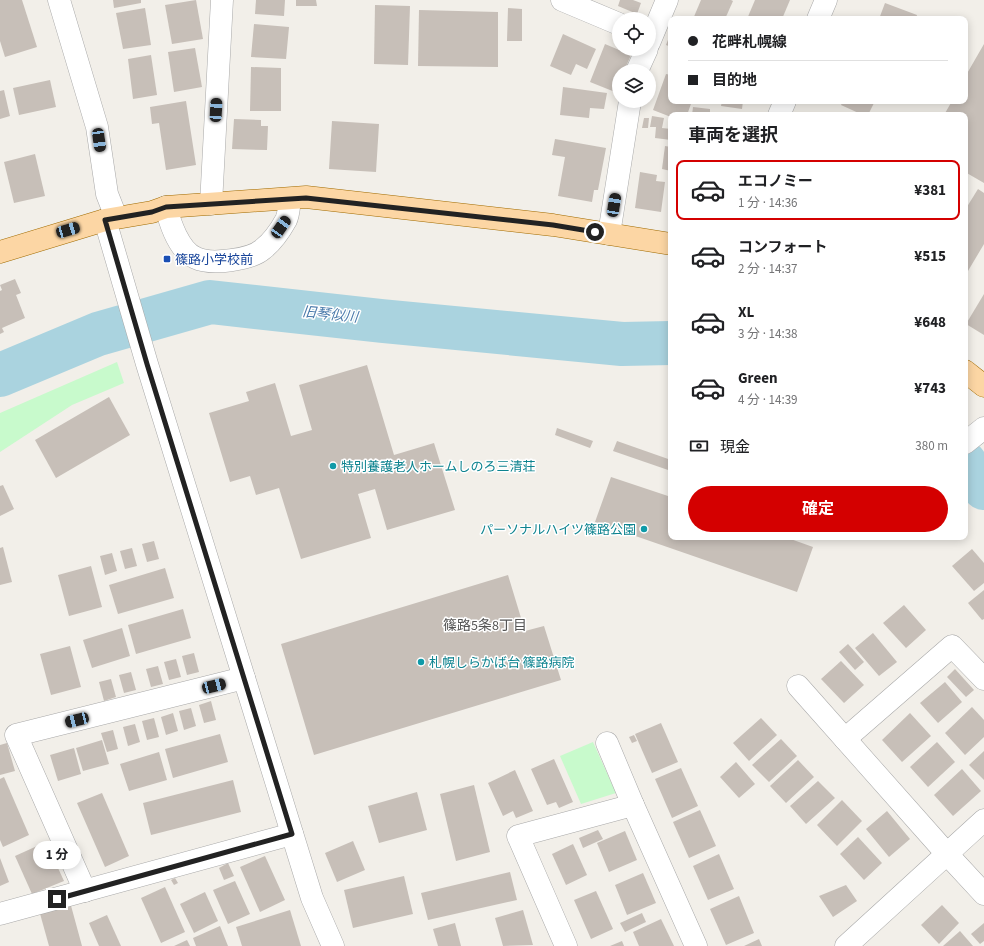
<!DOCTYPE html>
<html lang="ja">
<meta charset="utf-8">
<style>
:root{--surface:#fff;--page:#f6f6f6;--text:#202124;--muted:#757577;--line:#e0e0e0;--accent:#d40000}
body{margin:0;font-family:"Source Sans 3","Noto Sans JP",sans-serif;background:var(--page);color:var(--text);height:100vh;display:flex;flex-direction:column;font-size:15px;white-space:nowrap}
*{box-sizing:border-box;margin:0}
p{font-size:13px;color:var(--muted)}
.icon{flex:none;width:22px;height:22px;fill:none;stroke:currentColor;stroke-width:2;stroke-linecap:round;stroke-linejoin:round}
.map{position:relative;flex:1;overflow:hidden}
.side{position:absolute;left:668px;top:112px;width:300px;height:428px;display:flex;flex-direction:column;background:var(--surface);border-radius:8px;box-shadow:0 2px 10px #0003}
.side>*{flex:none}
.banner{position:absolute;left:668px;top:16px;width:300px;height:88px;border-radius:8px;box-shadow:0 2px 10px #0003;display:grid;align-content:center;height:88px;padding:0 20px;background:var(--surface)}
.fabs{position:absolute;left:612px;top:12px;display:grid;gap:8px}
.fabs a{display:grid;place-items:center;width:44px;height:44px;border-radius:50%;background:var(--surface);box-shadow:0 2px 10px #0003;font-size:20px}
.end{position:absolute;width:18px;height:18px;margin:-9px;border:5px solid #222;background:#fff;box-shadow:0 0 0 2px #fff}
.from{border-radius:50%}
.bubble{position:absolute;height:28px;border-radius:14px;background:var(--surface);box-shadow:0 2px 10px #0003;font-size:13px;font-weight:700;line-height:28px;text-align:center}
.car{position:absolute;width:12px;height:24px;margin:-12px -6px;border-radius:5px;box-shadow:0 0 3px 1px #0007;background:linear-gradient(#222 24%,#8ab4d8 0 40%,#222 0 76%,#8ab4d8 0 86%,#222 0)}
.banner b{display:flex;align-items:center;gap:14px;height:38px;font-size:15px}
.banner b+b{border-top:1px solid var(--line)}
.banner i{width:10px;height:10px;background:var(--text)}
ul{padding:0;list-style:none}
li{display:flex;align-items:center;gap:12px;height:60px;margin:0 8px 6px;padding:0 12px;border:2px solid transparent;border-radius:8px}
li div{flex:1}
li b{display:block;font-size:15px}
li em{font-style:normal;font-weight:700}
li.active{border-color:var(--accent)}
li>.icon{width:36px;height:36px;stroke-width:1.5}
h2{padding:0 20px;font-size:18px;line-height:48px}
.pay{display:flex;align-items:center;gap:10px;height:44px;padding:0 20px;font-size:15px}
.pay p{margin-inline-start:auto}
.primary-button{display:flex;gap:8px;margin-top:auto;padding:8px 20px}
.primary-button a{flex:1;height:46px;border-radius:24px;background:var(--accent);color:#fff;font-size:16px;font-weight:700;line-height:46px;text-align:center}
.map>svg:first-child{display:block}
.park{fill:#c8facc}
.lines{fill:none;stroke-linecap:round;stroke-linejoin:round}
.river{stroke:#aad3df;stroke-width:44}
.building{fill:#c7bfb8}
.minor-casing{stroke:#a9a9a9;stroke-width:23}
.major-casing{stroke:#a06b00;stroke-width:23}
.minor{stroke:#fff;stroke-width:22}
.major{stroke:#fcd6a4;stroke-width:22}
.route{stroke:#222;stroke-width:5}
.transit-dot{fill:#1a4fb4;stroke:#fff;stroke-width:1.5}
.culture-dot{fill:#0f9aa8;stroke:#fff;stroke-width:1.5}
.labels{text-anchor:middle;stroke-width:3;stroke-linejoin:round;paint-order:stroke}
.transit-label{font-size:13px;fill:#164399;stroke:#fff;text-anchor:start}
.culture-label{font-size:13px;fill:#0d838f;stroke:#fff;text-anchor:start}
.water-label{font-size:14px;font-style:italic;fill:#4a7aab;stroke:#fff}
.neighbourhood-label{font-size:14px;fill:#555;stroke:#fff}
</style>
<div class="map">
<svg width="984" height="946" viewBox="0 0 984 946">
<rect width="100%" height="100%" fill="#f2efe9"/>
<g class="park">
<path d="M117,362L124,383L72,405L0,452V413Z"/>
<path d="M593,742L616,793L581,804L560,756Z"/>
</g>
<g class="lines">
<g class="river">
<path d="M0,375L98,334L210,302L382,321L622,344L671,343"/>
<path d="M965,463L984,488"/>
</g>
</g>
<g class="building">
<path d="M0,0H22L37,47L5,57L0,41Z"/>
<path d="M113,0H141V3L114,8Z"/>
<path d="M196,0L203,39L172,44L165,5Z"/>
<path d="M256,0H285L284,16L255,14Z"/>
<path d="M296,0H316L317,6H296Z"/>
<path d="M620,0H633L641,3L637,14L618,6Z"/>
<path d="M701,0H731L733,1L725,19H693Z"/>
<path d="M755,0H790L782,19H747Z"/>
<path d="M885,3L917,15L916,19H879Z"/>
<path d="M375,5L410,6L408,65L374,64Z"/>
<path d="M145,8L151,45L123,49L116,13Z"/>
<path d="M508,8L522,9V41H507Z"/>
<path d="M419,10L498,12V67L418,66Z"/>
<path d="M254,24L289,27L286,59L251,57Z"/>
<path d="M671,32V47L666,45Z"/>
<path d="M563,34L596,49L587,69L576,64L571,75L550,66Z"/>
<path d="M605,44L631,55L624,71H619V83L615,92L590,82Z"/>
<path d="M984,44V183L965,172V115H944L952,101H965V77Z"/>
<path d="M195,48L202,87L174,92L168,52Z"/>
<path d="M151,55L157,95L133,99L128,59Z"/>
<path d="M251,67L281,68V111H250Z"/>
<path d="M666,74L671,75V101H692L687,115H671V117L653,110Z"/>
<path d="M50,80L56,107L19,115L13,88Z"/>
<path d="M563,87L607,93L604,109L590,108L589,118L560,115Z"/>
<path d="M4,90L10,116L0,119V91Z"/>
<path d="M186,101L196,165L166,170L159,123L152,124L150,107Z"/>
<path d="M722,101H743L742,109L721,106Z"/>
<path d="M843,101H875L868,115H863L841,105Z"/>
<path d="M693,107L710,109V115H692Z"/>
<path d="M652,116L664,118L662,128L671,129V140L655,138L656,127H650Z"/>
<path d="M644,118H649L648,128H642Z"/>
<path d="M234,119L261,120V126H268L267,150L232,149Z"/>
<path d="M332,121L379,124L376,172L329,169Z"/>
<path d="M555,139L606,148L598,190H594L592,202L558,196L565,157L552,155Z"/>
<path d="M665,146L671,147V171L662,169Z"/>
<path d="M35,154L45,196L14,203L4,162Z"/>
<path d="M640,172L657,175L656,181L665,182L661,212L635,208Z"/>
<path d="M978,189L984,193V244L965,276V210Z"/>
<path d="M15,279L21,293L16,295L25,318L2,328L4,332L0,334V291L2,290L0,285Z"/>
<path d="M984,294V335L966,324Z"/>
<path d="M367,365L394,455L434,443L455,510L387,530L375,489L358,494L371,538L301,559L279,488L256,495L250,476L230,482L209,413L249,401L246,392L275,383L291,436L312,430L299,385Z"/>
<path d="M109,397L130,435L56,478L35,440Z"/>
<path d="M557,428L593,441L590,448L555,435Z"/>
<path d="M617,441L671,460V471L613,451Z"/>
<path d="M611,477L671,497V537H785L813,547L797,592L595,522Z"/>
<path d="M3,485L14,509L0,516V486Z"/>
<path d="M154,541L159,559L147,562L142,544Z"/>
<path d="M3,547L12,582L0,585V548Z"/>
<path d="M132,548L137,566L125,569L120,551Z"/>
<path d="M972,549L984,563V583L974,591L952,566Z"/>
<path d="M112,553L117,571L105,575L100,556Z"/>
<path d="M91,566L102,607L69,616L58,575Z"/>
<path d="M165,568L174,598L118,614L109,585Z"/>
<path d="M508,575L525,631L544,626L561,680L314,755L281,644Z"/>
<path d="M984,590V619L982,620L968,603Z"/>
<path d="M904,605L926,630L906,648L883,623Z"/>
<path d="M183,609L191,638L136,654L128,625Z"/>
<path d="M122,628L130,656L92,668L83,640Z"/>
<path d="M873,633L897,662L879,676L855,648Z"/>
<path d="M848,644L864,662L855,670L839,652Z"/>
<path d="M70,646L81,687L51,695L40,654Z"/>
<path d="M194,653L199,672L187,675L182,656Z"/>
<path d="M176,659L181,677L169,680L164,662Z"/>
<path d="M841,661L864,685L844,703L821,679Z"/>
<path d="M158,666L163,684L151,687L146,669Z"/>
<path d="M955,669L974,690L966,697L947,677Z"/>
<path d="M131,672L136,690L124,693L119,675Z"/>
<path d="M111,679L116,697L104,701L99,682Z"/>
<path d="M945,682L962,702L938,723L920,703Z"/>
<path d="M211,701L216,720L204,723L199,705Z"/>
<path d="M972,707L984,720V737L965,755L945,733Z"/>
<path d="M191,708L196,726L184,730L179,711Z"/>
<path d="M173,713L178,731L166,735L161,717Z"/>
<path d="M910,713L931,736L902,762L882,740Z"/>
<path d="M154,718L159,737L147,740L142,721Z"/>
<path d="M761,718L777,735L749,761L733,743Z"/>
<path d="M661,723L678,762L652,773L635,734Z"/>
<path d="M135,724L140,742L128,746L123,727Z"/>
<path d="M113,730L118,749L107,752L101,733Z"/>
<path d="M220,734L228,762L173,778L165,749Z"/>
<path d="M634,735L637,741L632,743L629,737Z"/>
<path d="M781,739L797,756L769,782L752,765Z"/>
<path d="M102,740L109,764L83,771L76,748Z"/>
<path d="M937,742L955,762L928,787L910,767Z"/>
<path d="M7,743L15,771L0,775V745Z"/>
<path d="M74,748L81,774L58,781L50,755Z"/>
<path d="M984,751V780L969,765Z"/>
<path d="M159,752L167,780L129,791L120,764Z"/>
<path d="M554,759L573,802L559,808L556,802L547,805L531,769Z"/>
<path d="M798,760L814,777L786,803L770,786Z"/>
<path d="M736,762L755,784L739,798L720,777Z"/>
<path d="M681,768L698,806L672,818L655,779Z"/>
<path d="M962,769L981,791L953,816L934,795Z"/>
<path d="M515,770L533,811L516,818L513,811L503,816L488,783Z"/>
<path d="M4,777L29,835L3,847L0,840V779Z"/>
<path d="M233,780L241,812L151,835L143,803Z"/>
<path d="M818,781L835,798L806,824L790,806Z"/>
<path d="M474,785L490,852L456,861L440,794Z"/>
<path d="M417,792L427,830L379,843L368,806Z"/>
<path d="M102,793L129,856L105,867L77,803Z"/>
<path d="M842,800L862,821L837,846L817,825Z"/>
<path d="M700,810L716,846L689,858L673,822Z"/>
<path d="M887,811L910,839L889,857L866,829Z"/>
<path d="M598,830L603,839L583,848L579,838Z"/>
<path d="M625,831L637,860L609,872L597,843Z"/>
<path d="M858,837L882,863L864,880L840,854Z"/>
<path d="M353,841L365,870L337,882L325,853Z"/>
<path d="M46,842L64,881L32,894L15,856Z"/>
<path d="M573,844L587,875L566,885L552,854Z"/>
<path d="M719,854L734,889L708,900L693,866Z"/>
<path d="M265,856L285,900L260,912L240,867Z"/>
<path d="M0,858L9,882L0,886Z"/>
<path d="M228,863L234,876L224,880L219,868Z"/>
<path d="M510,872L517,900L428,920L421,893Z"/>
<path d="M643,873L656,903L627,915L615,885Z"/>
<path d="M404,876L413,914L353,928L344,890Z"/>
<path d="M175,878L178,883L174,885L171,880Z"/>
<path d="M235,881L250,914L228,924L213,890Z"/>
<path d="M846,885L857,901L833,917L819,896Z"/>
<path d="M165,887L185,932L161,943L141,898Z"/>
<path d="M596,891L613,929L591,939L574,900Z"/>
<path d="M205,892L218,921L194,933L180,904Z"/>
<path d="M739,896L754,933L726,945L710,909Z"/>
<path d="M70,902L82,946H49L39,910Z"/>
<path d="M942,905L959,923L939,944L921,925Z"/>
<path d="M290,910L301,946H242L236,927Z"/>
<path d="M523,910L533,945L503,946L495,918Z"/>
<path d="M642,913L646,922L625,932L620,923Z"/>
<path d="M107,915L121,946H99L89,923Z"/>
<path d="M661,919L674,946H639L633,932Z"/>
<path d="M455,923L461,946H438L433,929Z"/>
<path d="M984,923V941L980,944L971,934Z"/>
<path d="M220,926L228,946H196L193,938Z"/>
<path d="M960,931L973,946H943Z"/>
<path d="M759,939L762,946H744Z"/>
<path d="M187,940L190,946H174Z"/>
<path d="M622,941L624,946H610Z"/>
</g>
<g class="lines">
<defs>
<g id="minor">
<path d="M59,0L97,127L107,194L116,217"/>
<path d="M562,0L619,24"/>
<path d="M818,19L826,0"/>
<path d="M649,43L667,0"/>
<path d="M637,71L647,49"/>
<path d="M779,115L785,101"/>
<path d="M211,204L222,0"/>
<path d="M166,207C170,223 179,251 196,258C211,265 251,260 263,249C272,242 281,229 286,220C289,214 289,205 290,199"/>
<path d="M105,220L147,364L312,898L333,946"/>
<path d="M609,234L630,101"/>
<path d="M965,443L984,428"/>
<path d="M798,686L947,854L984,894"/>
<path d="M845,739L952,646L984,679"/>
<path d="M607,743L633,805L696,946"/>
<path d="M85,891L16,735L244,678"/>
<path d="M0,914L292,834"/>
<path d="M566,946L518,836L633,805"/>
<path d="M846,946L984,820"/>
</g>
<g id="major">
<path d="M0,252L105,220L152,212L166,207L306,197L553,225L671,244"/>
<path d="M965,371L984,386"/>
</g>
</defs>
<use href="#minor" class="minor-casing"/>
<use href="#major" class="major-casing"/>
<use href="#minor" class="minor"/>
<use href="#major" class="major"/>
</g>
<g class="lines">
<path class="route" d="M57,899L292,834L147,364L105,220L152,212L166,207L306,198L553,225L595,232"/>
</g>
<rect class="transit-dot" x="163" y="255" width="8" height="8" rx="2"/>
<g class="culture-dot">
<circle cx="333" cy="466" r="4"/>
<circle cx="644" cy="529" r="4"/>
<circle cx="421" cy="662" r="4"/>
</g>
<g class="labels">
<g class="transit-label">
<text x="175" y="264">篠路小学校前</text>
</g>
<g class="culture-label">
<text x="341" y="471">特別養護老人ホームしのろ三清荘</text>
<text x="636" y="534" text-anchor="end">パーソナルハイツ篠路公園</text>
<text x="429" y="667">札幌しらかば台 篠路病院</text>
</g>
<g class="water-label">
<text transform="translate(330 314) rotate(6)" y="5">旧琴似川</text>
</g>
<g class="neighbourhood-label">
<text x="485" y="630">篠路5条8丁目</text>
</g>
</g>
</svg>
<div class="fabs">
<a><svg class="icon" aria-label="locate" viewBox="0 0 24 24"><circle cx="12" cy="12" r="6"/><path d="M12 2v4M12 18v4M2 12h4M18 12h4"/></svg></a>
<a><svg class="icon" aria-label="layers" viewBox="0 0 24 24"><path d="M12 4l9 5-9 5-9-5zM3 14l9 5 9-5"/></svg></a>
</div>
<i class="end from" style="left:595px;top:232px"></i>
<i class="end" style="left:57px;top:899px"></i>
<div class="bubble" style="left:33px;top:841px;width:48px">1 分</div>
<i class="car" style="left:216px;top:110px;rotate:3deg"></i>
<i class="car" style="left:99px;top:140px;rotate:172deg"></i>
<i class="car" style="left:614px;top:205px;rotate:9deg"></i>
<i class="car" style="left:281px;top:227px;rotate:35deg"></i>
<i class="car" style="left:68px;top:230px;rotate:74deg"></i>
<i class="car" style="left:214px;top:686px;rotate:76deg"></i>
<i class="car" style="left:77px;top:720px;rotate:256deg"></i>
<div class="banner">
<b><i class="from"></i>花畔札幌線</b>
<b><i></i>目的地</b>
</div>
<section class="side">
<h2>車両を選択</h2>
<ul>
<li class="active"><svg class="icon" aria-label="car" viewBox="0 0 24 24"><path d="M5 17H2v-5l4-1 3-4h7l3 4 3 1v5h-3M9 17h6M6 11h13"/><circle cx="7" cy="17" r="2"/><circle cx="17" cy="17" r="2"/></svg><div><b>エコノミー</b><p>1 分 · 14:36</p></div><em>¥381</em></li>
<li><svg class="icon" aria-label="car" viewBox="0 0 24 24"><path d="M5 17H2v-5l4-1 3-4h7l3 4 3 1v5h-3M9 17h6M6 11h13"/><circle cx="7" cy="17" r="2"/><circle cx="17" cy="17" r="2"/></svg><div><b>コンフォート</b><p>2 分 · 14:37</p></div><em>¥515</em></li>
<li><svg class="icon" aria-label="car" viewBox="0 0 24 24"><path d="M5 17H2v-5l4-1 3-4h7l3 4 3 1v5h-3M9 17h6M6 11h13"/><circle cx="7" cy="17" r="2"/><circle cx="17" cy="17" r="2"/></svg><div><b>XL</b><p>3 分 · 14:38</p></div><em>¥648</em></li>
<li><svg class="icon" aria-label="car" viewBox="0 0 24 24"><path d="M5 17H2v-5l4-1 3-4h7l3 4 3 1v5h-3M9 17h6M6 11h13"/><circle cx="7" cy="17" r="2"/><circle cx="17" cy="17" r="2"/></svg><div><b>Green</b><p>4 分 · 14:39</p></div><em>¥743</em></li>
</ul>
<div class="pay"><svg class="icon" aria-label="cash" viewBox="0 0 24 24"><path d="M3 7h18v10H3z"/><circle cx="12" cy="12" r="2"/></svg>現金<p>380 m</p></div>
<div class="primary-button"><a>確定</a></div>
</section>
</div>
